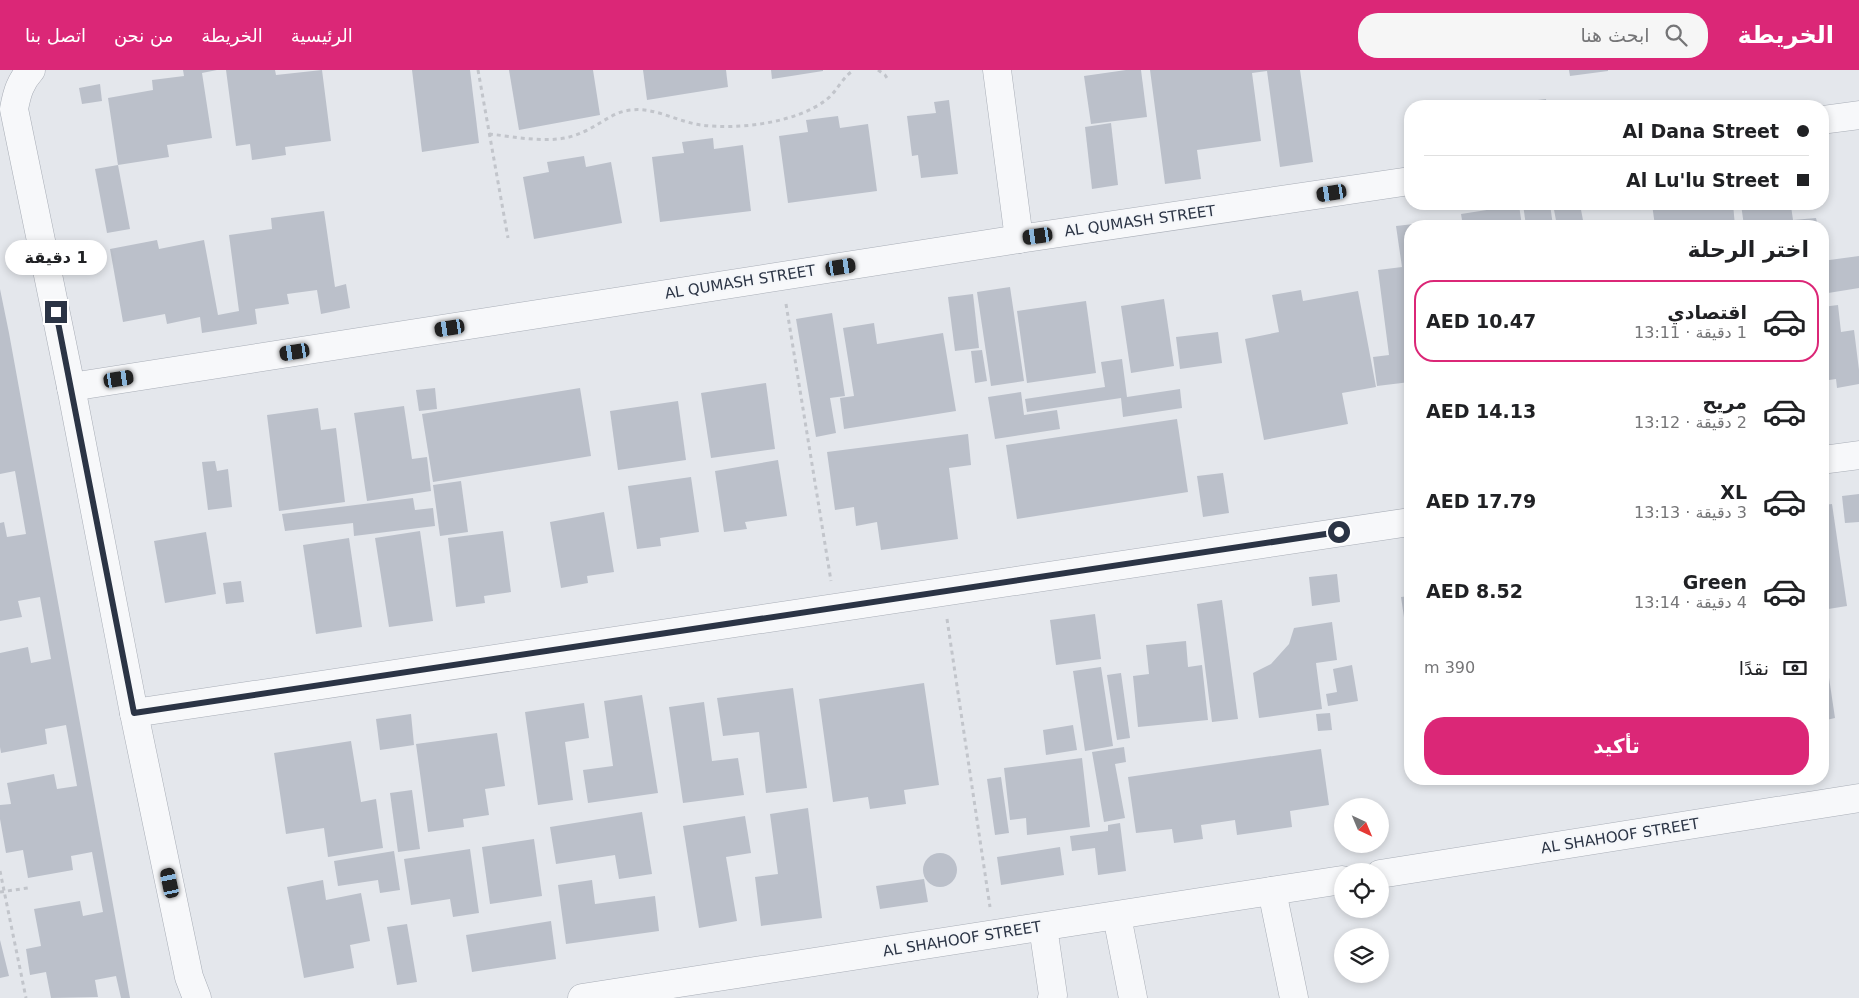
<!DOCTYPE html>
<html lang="ar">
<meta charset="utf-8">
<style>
:root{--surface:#fff;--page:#f6f6f6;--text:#202124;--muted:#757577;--line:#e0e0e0;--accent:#db2777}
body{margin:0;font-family:"DejaVu Sans",Cairo,sans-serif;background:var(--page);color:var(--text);direction:rtl;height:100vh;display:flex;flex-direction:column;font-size:19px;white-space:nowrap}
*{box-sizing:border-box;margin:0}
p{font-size:16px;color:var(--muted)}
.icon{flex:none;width:28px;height:28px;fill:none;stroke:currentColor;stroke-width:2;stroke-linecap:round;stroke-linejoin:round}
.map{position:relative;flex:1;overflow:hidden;direction:ltr}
.sheet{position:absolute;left:1404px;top:150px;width:425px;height:565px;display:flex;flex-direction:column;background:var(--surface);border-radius:20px;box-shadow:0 2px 8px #0003;direction:rtl}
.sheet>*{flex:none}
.guide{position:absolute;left:1404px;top:30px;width:425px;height:110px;border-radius:20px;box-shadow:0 2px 8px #0003;direction:rtl;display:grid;align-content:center;height:110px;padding:0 20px;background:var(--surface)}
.needle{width:32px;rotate:136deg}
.buttons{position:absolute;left:1334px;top:728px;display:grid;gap:10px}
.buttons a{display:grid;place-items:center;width:55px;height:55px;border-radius:50%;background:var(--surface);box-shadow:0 2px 8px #0003;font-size:25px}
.end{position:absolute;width:22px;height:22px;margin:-11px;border:6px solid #2b3445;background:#fff;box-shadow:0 0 0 2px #fff}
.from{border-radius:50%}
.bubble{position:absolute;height:35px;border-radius:18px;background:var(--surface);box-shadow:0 2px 8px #0003;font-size:16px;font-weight:800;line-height:35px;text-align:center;direction:rtl}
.car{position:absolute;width:15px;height:30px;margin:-15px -8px;border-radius:6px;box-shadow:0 0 4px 1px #0007;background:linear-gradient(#222 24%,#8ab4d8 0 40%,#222 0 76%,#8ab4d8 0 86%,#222 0)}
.guide b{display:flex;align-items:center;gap:18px;height:48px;font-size:19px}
.guide b+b{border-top:1px solid var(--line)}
.guide i{width:12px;height:12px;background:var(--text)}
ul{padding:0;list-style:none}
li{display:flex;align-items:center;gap:15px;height:82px;margin:0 10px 8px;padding:0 10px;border:2px solid transparent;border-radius:20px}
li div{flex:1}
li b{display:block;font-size:19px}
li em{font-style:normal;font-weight:800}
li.current{border-color:var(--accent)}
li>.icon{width:45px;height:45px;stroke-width:1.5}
h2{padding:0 20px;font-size:22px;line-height:60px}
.pay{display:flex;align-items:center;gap:12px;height:55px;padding:0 20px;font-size:19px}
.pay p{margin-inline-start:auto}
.cta{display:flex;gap:10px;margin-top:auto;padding:10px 20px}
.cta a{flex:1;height:58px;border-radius:20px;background:var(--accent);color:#fff;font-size:20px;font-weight:800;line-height:58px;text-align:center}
header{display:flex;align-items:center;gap:30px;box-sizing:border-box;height:70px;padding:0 25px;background:var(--accent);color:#fff}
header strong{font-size:24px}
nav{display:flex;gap:28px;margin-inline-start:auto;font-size:18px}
.search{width:350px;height:45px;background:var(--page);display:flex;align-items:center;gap:12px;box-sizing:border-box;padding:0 18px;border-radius:20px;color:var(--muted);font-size:19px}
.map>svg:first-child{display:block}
.building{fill:#bbc0ca}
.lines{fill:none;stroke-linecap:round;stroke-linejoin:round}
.minor-casing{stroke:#a9aeb7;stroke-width:29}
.path{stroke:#c2c5cb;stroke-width:3;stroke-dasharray:4 4;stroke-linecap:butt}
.minor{stroke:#f7f8fa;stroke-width:28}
.route{stroke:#2b3445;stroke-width:6}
.labels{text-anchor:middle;stroke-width:4;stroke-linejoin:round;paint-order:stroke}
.street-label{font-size:15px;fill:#2b3445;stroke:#f4f6f9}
</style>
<header>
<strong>الخريطة</strong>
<div class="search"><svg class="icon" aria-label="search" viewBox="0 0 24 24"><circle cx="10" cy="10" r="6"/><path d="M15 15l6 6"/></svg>ابحث هنا</div>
<nav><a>الرئيسية</a><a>الخريطة</a><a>من نحن</a><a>اتصل بنا</a></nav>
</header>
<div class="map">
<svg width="1859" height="928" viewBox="0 0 1859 928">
<rect width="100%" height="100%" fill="#e4e7ec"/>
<g class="building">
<path d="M183,0H217L202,3L212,68L167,75L169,87L118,95L108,28L153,20L152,10L184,6Z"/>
<path d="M226,0H275L276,5L322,0L331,71L285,77L286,85L252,90L250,74L236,76Z"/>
<path d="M412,0H470L479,73L422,82Z"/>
<path d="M509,0H593L600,45L519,60Z"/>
<path d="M643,0H726L728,17L647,30Z"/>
<path d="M771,0H823V1L772,9Z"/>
<path d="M1126,0H1141L1147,47L1091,54L1084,6Z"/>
<path d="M1150,0H1300L1313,92L1280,97L1267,1L1252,3L1261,71L1197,80L1201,109L1165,114Z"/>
<path d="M1569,0H1608V1L1570,6Z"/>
<path d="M100,14L102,31L82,34L79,18Z"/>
<path d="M1546,29L1547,36H1496V35Z"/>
<path d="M949,30L958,104L921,108L918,85L912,86L907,46L936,43L934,32Z"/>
<path d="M838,46L840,58L868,54L877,121L788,133L779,66L808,62L806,50Z"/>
<path d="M1111,53L1118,115L1092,119L1085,57Z"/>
<path d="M713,68L714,79L743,75L751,141L660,152L652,87L684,83L682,72Z"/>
<path d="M584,86L586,97L611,92L622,153L534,169L523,107L549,102L547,92Z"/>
<path d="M118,95L130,159L107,163L95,99Z"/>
<path d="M1523,134H1550L1553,156H1526Z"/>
<path d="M1553,134H1580L1584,156H1557Z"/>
<path d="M1652,134H1733L1735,156H1655Z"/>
<path d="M1741,134H1798L1791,136L1793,150L1816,148L1818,156H1744Z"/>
<path d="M1519,135L1522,156H1463L1461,144Z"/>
<path d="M324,141L335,217L346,214L350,238L321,244L317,220L287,224L289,234L255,239L257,254L202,263L200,247L167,254L165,244L123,252L110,179L157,170L159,179L204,170L218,245L239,241L229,165L272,159L271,148Z"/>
<path d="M1439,151L1440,156H1425L1424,153Z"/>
<path d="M1423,153V156H1410V312L1377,316L1373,287L1389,285L1378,200L1402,197L1396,156Z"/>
<path d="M1859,186V218L1822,224V191Z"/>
<path d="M1010,217L1024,311L991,316L977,222Z"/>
<path d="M0,219L9,263L130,928H121L116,906L95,910L98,927L51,928L46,902L30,905L26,879L41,876L34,839L80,831L83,846L103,842L92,782L71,786L73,800L28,808L23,780L6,783L0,749V735L11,734L7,713L54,704L57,719L77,716L66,655L45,659L47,674L1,683L0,677V583L28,577L31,593L51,589L40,527L18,531L22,547L0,551V453L4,452L7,467L26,464L15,401L0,404Z"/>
<path d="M1301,220L1303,231L1358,221L1376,317L1342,323L1348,354L1264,370L1245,269L1279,262L1272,225Z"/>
<path d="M973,224L979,278L955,281L948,227Z"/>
<path d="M1164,229L1174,296L1131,303L1121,236Z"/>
<path d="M1086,231L1096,303L1027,313L1017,241Z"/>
<path d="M1838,235L1841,262L1854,260L1859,300V314L1837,318L1836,309L1822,311V237Z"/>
<path d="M832,243L845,326L830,328L836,363L816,367L796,249Z"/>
<path d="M874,253L877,274L943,263L956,341L844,359L840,328L854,326L843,258Z"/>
<path d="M1218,262L1222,293L1180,299L1176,267Z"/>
<path d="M982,280L987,311L975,313L971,281Z"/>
<path d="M1122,289L1127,327L1180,319L1182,338L1123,347L1121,328L1027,342L1025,329L1105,317L1101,292Z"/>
<path d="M766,313L775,379L711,388L701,323Z"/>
<path d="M435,318L437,339L419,341L416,320Z"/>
<path d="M580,318L591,386L433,412L422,344Z"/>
<path d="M1021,322L1024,345L1057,340L1060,359L995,369L988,327Z"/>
<path d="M678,331L686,390L618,400L610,341Z"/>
<path d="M404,336L412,389L427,387L431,421L367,431L354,343Z"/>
<path d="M318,338L321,360L336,358L345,432L279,441L267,345Z"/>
<path d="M1177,349L1188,422L1017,449L1006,375Z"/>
<path d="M968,364L971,395L949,398L958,469L881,480L877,452L856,456L854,437L835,440L827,382Z"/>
<path d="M778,390L787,446L745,452L747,459L724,462L715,401Z"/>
<path d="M215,391L217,401L228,399L232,437L208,440L202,392Z"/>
<path d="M1223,403L1229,443L1203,447L1197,406Z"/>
<path d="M691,407L699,462L660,468L661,476L637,479L628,416Z"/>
<path d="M461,411L468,462L440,466L433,415Z"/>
<path d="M1859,424V452L1845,453L1842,426Z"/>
<path d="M413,428L415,440L433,438L435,456L354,466L353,453L285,461L282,444Z"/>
<path d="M1832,434L1847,536L1822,540V435Z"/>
<path d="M604,442L614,502L587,506L588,513L561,518L550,452Z"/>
<path d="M420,461L433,551L389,557L375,468Z"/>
<path d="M503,461L511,522L484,526L485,533L456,537L448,468Z"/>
<path d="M206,462L216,524L165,533L154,471Z"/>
<path d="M349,468L362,557L316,564L303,475Z"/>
<path d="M1337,504L1340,532L1312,536L1309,507Z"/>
<path d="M241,511L244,532L226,534L223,513Z"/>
<path d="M1410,526V581H1409L1401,527Z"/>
<path d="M1222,530L1238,649L1212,652L1197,534Z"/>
<path d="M1095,544L1101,589L1056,595L1050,550Z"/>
<path d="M1332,552L1337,590L1316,593L1322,639L1259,648L1253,603L1271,594L1289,574L1294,558Z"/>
<path d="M1186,571L1188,597L1202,595L1208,650L1138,657L1133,606L1149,604L1146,575Z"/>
<path d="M1822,581H1825L1835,648L1822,651Z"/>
<path d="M1352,595L1358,631L1328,636L1326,624L1337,622L1333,599Z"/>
<path d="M1101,597L1113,676L1085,681L1073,601Z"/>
<path d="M1121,603L1130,668L1117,670L1107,605Z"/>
<path d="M924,613L939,715L904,720L906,734L870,739L868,727L833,732L819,629Z"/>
<path d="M793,618L807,718L766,723L759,662L723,666L717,628Z"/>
<path d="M642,625L658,723L588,733L583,700L613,696L604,631Z"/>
<path d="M704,632L712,691L738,688L744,725L683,733L669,637Z"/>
<path d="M584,633L589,668L565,672L573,730L538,735L525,642Z"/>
<path d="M1330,643L1332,660L1318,661L1316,644Z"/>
<path d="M411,644L414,675L380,680L376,649Z"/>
<path d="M1073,655L1077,680L1046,685L1043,660Z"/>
<path d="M497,663L505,716L485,719L489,745L463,749L464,757L428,762L416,674Z"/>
<path d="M351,671L361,732L376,729L383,778L328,787L324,758L286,764L274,683Z"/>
<path d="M1124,677L1126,692L1115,694L1125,748L1104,752L1092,682Z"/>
<path d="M1321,679L1329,735L1290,741L1292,757L1237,765L1235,750L1201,755L1203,769L1174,773L1172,759L1136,763L1128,707Z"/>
<path d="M1082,688L1090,757L1027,765L1026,748L1010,750L1004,698Z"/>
<path d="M1001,707L1009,763L995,765L987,709Z"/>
<path d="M412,720L420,779L398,782L390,723Z"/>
<path d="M808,738L822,848L761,856L755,807L778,804L770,744Z"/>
<path d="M642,742L652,804L619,809L615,785L556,794L550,757Z"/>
<path d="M745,746L751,783L726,787L737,851L699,858L683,756Z"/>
<path d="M1120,753L1126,801L1098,805L1095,778L1072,781L1070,766L1108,761V755Z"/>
<path d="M534,769L542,826L490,834L482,777Z"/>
<path d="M1060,777L1064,805L1001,815L997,787Z"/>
<path d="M470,779L479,843L453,847L450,829L411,835L404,789Z"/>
<path d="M394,781L400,820L380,823L378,810L338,816L334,791Z"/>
<circle cx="940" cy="800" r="17"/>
<path d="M924,809L928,832L880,839L876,816Z"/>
<path d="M323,810L326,830L361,823L370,871L350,875L354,898L304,908L287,817Z"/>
<path d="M592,810L595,834L655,826L659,861L566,874L558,815Z"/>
<path d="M551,851L556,889L472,902L466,865Z"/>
<path d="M407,854L417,912L397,915L387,857Z"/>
<path d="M0,870L9,906L0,908Z"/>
</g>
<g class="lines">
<defs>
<g id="minor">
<path d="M31,0C20,12 17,23 14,39L71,317L134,643L189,907L197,928"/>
<path d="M997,0L1019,169"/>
<path d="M1822,50L1859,45"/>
<path d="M71,317L1019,169L1410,111"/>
<path d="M1822,390L1859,385"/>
<path d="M134,643L1410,452"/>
<path d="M1380,804L1859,728"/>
<path d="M1272,821L1294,928"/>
<path d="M1117,846L1133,928"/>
<path d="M1043,857L1053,925L1052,928"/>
<path d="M582,928L1342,810"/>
</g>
</defs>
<use href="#minor" class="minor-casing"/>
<g class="path">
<path d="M478,0L508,168"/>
<path d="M878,0L885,5L889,11"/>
<path d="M489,64C519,67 555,76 583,62C600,55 612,42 631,40C655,37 678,52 701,55C738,60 796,53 826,30C837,22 842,7 854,0"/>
<path d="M786,234L831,511"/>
<path d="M947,549L990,837"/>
<path d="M0,801L26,928"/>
<path d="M0,822L28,818"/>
</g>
<use href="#minor" class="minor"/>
</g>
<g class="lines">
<path class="route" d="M56,242L134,643L1339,462"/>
</g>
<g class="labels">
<g class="street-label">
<text transform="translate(1140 151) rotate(-8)" y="5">AL QUMASH STREET</text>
<text transform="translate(740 212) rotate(-9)" y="5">AL QUMASH STREET</text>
<text transform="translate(1620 766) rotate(-9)" y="5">AL SHAHOOF STREET</text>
<text transform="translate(962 869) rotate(-9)" y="5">AL SHAHOOF STREET</text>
</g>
</g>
</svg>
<div class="buttons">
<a><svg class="needle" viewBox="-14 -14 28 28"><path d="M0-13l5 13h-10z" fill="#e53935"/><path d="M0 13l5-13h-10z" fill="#757577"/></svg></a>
<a><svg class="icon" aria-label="locate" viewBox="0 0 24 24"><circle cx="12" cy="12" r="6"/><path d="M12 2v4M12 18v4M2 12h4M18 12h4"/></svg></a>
<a><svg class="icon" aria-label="layers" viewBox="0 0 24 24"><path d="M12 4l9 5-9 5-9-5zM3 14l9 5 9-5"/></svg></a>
</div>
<i class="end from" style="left:1339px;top:462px"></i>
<i class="end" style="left:56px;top:242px"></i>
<div class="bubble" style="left:5px;top:170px;width:102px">1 دقيقة</div>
<i class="car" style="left:1332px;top:123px;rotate:261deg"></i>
<i class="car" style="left:1038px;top:166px;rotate:262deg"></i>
<i class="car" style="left:841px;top:197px;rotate:81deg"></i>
<i class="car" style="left:450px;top:258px;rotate:261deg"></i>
<i class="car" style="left:295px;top:282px;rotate:261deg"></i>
<i class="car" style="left:119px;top:309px;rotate:81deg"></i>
<i class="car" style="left:170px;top:813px;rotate:348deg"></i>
<div class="guide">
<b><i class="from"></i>Al Dana Street</b>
<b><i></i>Al Lu'lu Street</b>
</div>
<section class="sheet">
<h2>اختر الرحلة</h2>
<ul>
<li class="current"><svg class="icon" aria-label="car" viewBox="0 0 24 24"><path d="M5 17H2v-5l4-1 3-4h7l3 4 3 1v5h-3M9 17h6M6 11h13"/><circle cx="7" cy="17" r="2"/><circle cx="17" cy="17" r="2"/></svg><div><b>اقتصادي</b><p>1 دقيقة · 13:11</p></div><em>AED 10.47</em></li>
<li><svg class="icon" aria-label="car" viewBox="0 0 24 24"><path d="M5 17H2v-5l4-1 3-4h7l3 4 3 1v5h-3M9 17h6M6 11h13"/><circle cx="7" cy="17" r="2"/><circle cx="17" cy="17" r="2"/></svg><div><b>مريح</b><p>2 دقيقة · 13:12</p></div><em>AED 14.13</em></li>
<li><svg class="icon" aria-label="car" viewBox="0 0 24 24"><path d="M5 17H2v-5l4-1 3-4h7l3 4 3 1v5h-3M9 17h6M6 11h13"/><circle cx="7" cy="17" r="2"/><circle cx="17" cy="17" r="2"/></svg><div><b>XL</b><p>3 دقيقة · 13:13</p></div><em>AED 17.79</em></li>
<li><svg class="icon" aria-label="car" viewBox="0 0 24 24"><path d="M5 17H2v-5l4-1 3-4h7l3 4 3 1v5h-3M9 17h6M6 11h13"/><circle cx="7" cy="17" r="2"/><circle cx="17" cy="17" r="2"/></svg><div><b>Green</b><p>4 دقيقة · 13:14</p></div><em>AED 8.52</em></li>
</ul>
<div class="pay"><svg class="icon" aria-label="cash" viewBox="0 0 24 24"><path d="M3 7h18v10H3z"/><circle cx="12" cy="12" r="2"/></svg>نقدًا<p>390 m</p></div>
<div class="cta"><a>تأكيد</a></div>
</section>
</div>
